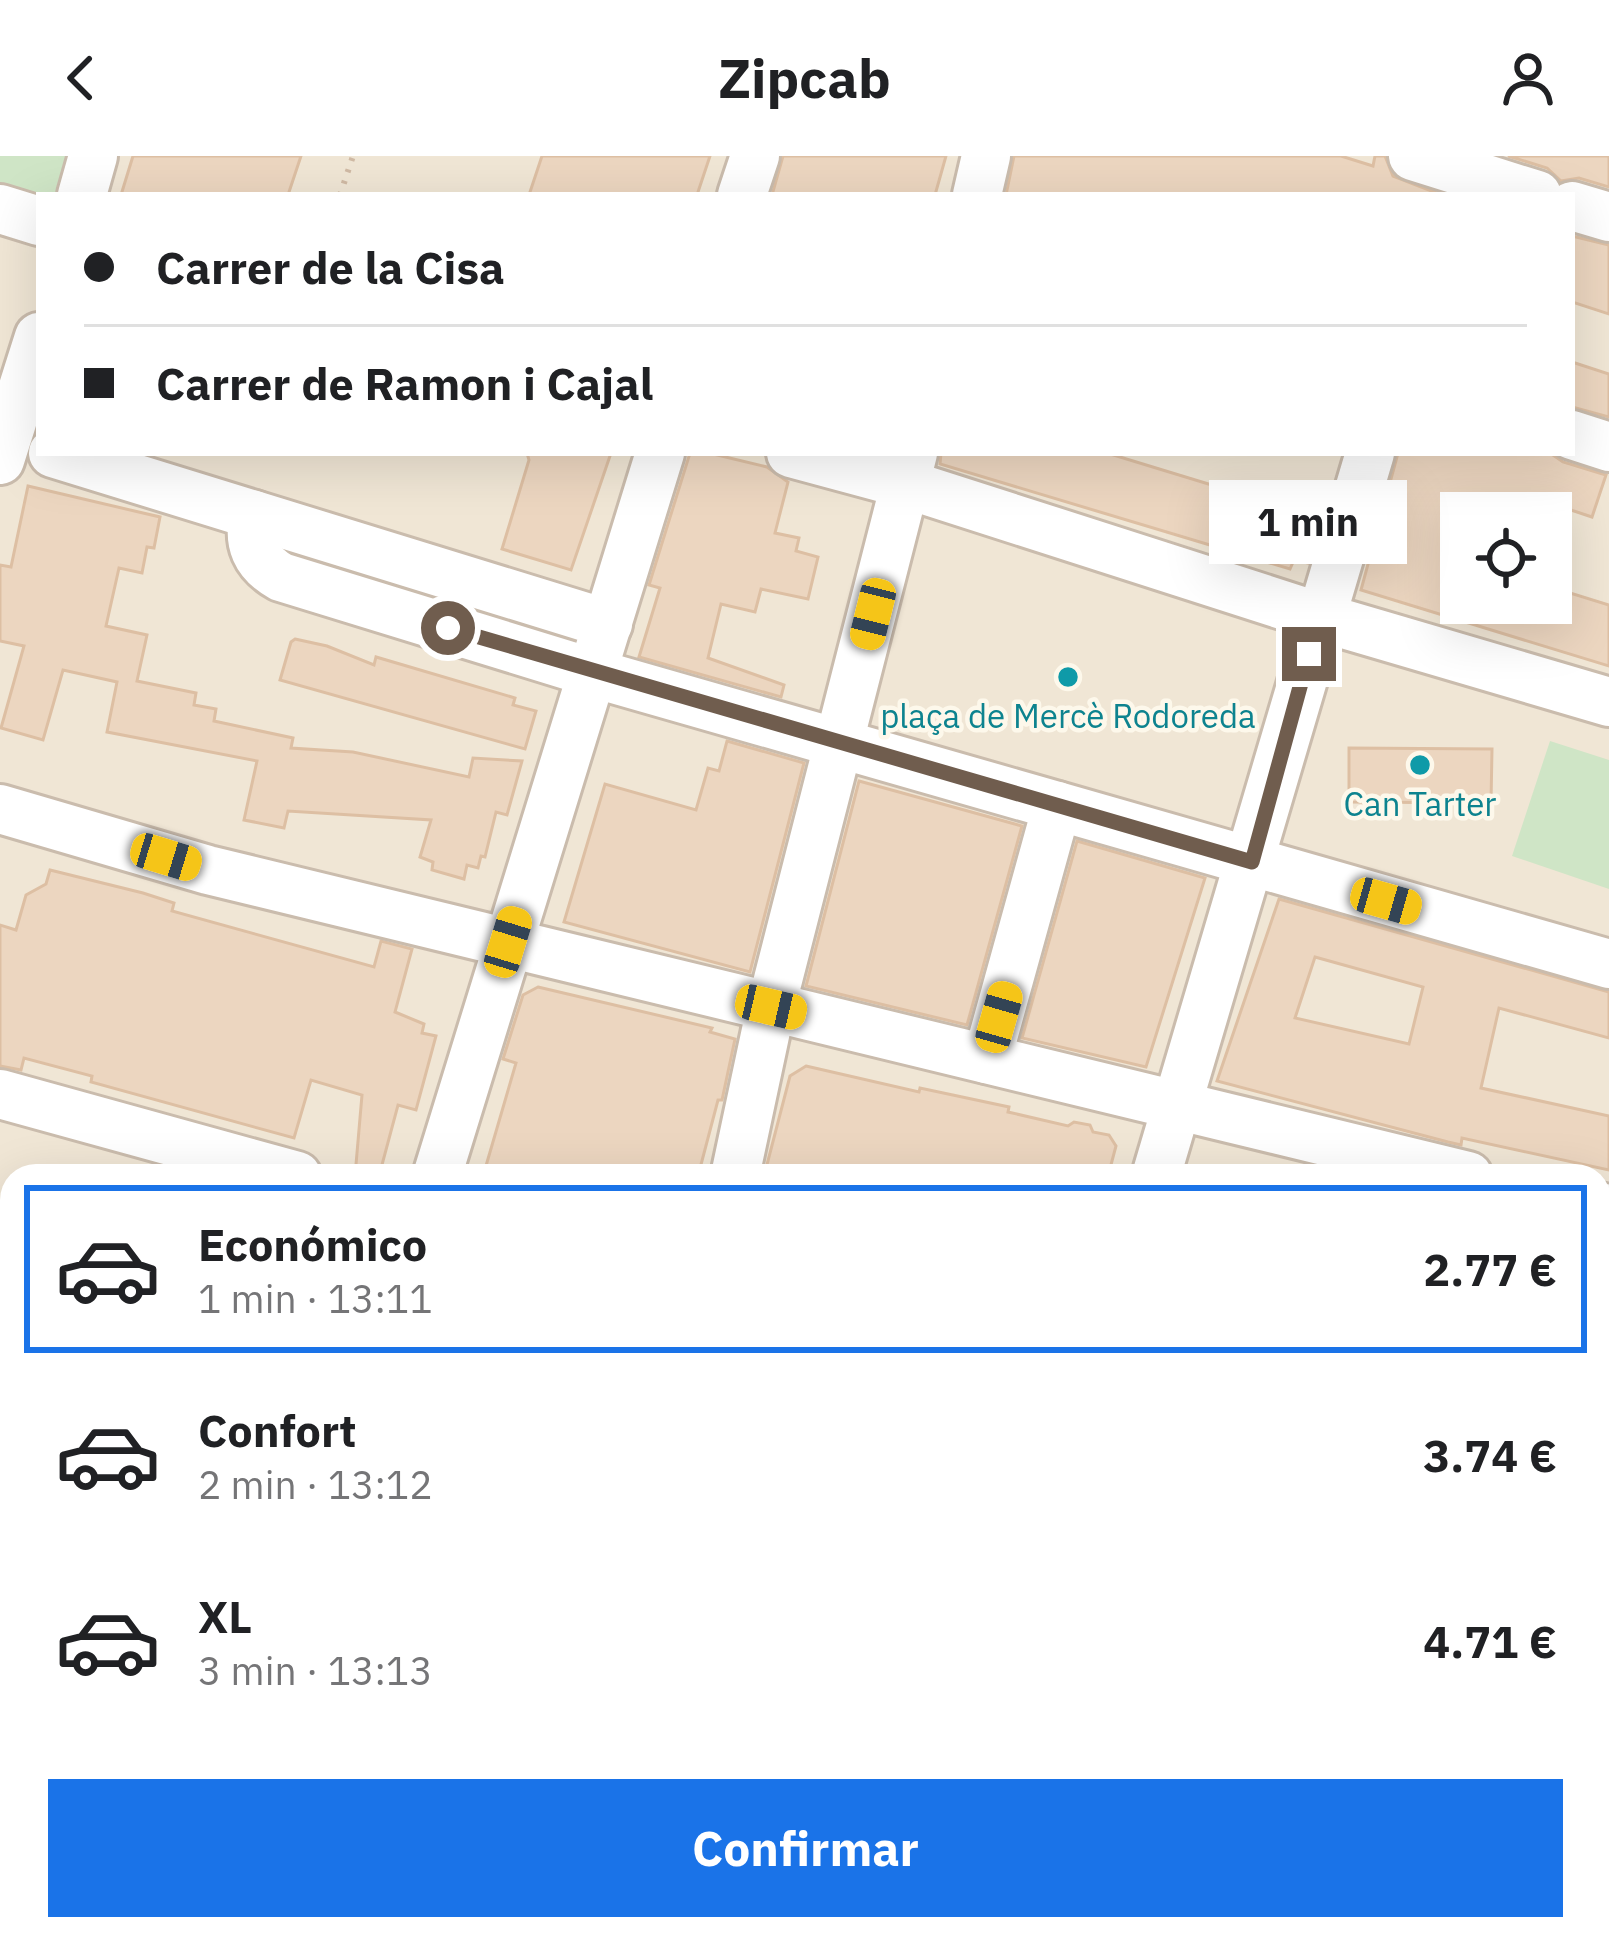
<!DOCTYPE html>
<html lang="es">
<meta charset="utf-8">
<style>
:root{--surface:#fff;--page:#f6f6f6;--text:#202124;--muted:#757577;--line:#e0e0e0;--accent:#1a73e8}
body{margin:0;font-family:"IBM Plex Sans",sans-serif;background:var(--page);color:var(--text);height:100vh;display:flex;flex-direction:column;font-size:45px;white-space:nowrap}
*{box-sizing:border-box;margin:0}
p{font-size:39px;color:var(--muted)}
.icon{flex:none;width:66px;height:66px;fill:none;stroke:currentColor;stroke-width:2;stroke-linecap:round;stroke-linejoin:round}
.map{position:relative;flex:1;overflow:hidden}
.panel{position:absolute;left:0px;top:1008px;width:1611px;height:777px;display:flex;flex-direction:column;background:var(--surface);border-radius:36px 36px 0 0;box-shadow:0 12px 48px #0002}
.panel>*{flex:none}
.guide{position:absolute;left:36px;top:36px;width:1539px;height:264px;border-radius:0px;box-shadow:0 12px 48px #0002;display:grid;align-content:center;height:264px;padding:0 48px;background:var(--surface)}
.fabs{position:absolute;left:1440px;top:336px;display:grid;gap:24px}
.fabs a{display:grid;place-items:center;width:132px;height:132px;border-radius:0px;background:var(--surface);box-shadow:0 12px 48px #0002;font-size:60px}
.end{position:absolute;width:54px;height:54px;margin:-27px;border:15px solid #705d4e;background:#fff;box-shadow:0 0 0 6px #fff}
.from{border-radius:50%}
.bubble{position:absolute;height:84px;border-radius:0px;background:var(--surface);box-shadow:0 12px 48px #0002;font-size:39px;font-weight:800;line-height:84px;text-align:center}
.car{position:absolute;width:36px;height:72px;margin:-36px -18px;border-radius:15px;box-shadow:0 0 9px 3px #0007;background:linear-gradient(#f5c518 24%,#345 0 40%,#f5c518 0 76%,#345 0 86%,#f5c518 0)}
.guide b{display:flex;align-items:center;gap:42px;height:114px;font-size:45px}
.guide b+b{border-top:3px solid var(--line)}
.guide i{width:30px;height:30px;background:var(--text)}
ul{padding:21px 0 0;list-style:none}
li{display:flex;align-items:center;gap:36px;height:168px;margin:0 24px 18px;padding:0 24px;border:6px solid transparent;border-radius:0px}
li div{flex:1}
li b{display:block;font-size:45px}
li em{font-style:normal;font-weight:800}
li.current{border-color:var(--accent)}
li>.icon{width:108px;height:108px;stroke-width:1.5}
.button{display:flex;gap:24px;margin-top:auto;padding:24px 48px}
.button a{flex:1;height:138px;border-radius:0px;background:var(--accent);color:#fff;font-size:48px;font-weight:800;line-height:138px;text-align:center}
header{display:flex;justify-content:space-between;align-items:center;height:156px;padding:0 48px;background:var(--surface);font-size:54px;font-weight:800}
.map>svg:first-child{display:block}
.residential{fill:#f0e6d5;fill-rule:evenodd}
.green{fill:#cfe5c6}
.building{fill:#ecd6c0;stroke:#ddbfa3;stroke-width:3;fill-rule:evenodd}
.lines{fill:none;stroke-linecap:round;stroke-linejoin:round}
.minor-casing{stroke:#cabcad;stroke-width:54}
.path{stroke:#d0baa4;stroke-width:6;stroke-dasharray:3 9;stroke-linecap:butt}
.minor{stroke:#fff;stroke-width:48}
.route{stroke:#705d4e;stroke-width:15}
.culture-dot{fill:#0f9aa8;stroke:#fdf8eb;stroke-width:4.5}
.labels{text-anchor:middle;stroke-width:9;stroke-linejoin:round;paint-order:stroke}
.culture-label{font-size:33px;fill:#0d838f;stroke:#fdf8eb}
</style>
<header><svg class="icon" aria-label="back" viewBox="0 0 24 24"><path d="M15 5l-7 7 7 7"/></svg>Zipcab<svg class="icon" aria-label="person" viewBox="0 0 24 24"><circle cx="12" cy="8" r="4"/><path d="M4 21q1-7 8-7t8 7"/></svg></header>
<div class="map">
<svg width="1609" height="1783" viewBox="0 0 1609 1783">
<rect width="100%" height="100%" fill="#faf4e6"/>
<path class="residential" d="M0,0H1609V1783H0ZM39,39H1572V297H39ZM1461,357H1551V447H1461ZM12,1020H1599V1773H12Z"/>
<g class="green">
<path d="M0,0H67L55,39H39V48L0,36Z"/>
<path d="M1550,585L1609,604V733L1512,700Z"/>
<path d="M1599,1589L1609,1592L1606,1783H1272L1275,1773H1599Z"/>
</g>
<g class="building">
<path d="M133,0H301L288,39H121Z"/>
<path d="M542,0H710L697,39H529Z"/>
<path d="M783,0H946L935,39H772Z"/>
<path d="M1014,0H1341L1373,10L1375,0H1385L1393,20L1442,39H1006Z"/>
<path d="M1508,0H1609V31L1579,22L1561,25L1547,12Z"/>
<path d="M1572,80L1609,89V158L1572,146Z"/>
<path d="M1572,206L1609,218V261L1572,251Z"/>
<path d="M527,297H611L571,414L502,393L529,304Z"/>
<path d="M690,297H709L767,311L788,326L775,377L799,382L796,395L818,401L808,443L761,433L755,456L721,448L708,502L784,529L781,541L639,501L660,432L649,429Z"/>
<path d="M941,297H1107L1307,358L1311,348L1324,351L1308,407L1294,404L1290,413L940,308Z"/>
<path d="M1398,297H1550L1563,306L1606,319L1592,361L1547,346L1544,357H1461V447H1551V431L1609,449V510L1361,434Z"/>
<path d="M28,330L160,361L154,392L147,391L142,417L119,412L106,470L147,479L137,525L196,537L194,549L216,553L214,565L293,582L291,592L353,596L469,621L473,602L522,605L507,659L496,656L485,701L481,700L478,712L467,709L464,723L432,714L433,706L420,701L431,664L288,655L284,672L244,664L257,605L107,576L117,526L63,514L43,584L1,572L24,490L0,485V409L11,411Z"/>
<path d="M295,483L327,490L374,509L376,501L515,542L513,549L536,555L525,593L280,524L291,486Z"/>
<path d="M727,585L804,607L750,816L564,766L605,628L696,654L708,612L719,615Z"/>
<path d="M1349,592L1492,593L1491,647L1349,646Z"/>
<path d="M859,625L1022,670L967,869L806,830Z"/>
<path d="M1077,685L1205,722L1146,911L1022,882Z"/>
<path d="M50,714L143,737L174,747L172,755L374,811L381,785L412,793L395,856L424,868L422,877L436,880L416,954L398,949L379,1020H355L362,939L311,924L294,982L91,926L92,920L24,902L21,914L0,910V769L16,774L26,739L46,728Z"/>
<path d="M1279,743L1609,836V882L1499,852L1481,932L1609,960V1014L1462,982L1461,989L1448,986L1217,925ZM1315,801L1423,831L1409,888L1295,862Z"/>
<path d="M538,831L712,872L710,876L735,883L722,944H718L698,1020H483L516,907L503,903L523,839Z"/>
<path d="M806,910L919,936L920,932L1009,951L1008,956L1068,970L1074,966L1090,969L1093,976L1109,979L1116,990L1108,1020H764L790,920Z"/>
</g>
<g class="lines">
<defs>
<g id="minor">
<path d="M1413,0L1537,39"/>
<path d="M82,39L93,0"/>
<path d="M742,39L755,0"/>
<path d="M977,39L986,0"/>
<path d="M1572,50L1609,61"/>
<path d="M0,53L39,65"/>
<path d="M1572,279L1609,291"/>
<path d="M53,297L608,468"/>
<path d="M791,297L906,328L1320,461L1609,546"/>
<path d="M0,304L39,181"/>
<path d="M254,359C247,387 256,407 281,421L593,517L1609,808"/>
<path d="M0,653L208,714L1468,1020"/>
<path d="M987,903L1057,650"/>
<path d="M0,938L297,1020"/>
<path d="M437,1020L660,297"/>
<path d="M735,1020L771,851L913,297"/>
<path d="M1156,1020L1370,297"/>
<path d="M1599,1051L1609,1053"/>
<path d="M0,1237L12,1241"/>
<path d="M1599,1362L1609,1365"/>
<path d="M0,1548L12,1551"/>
<path d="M688,1773L722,1783"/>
<path d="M201,1783L204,1773"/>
<path d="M443,1783L446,1773"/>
<path d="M914,1783L917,1773"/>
<path d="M1195,1783L1199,1773"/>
</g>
</defs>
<use href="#minor" class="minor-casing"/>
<path class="path" d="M340,39L353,0"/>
<use href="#minor" class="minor"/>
</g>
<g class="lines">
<path class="route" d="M448,472L1252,706L1309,498"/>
</g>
<g class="culture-dot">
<circle cx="1068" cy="521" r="12"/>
<circle cx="1420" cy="609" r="12"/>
</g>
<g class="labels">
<g class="culture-label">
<text x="1068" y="572">plaça de Mercè Rodoreda</text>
<text x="1420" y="660">Can Tarter</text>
</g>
</g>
</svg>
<div class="fabs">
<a><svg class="icon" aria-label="locate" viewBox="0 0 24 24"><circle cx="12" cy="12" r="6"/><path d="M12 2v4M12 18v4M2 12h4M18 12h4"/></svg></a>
</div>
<i class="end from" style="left:448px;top:472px"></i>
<i class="end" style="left:1309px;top:498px"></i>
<div class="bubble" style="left:1209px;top:324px;width:198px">1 min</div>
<i class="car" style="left:873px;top:458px;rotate:194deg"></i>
<i class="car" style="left:166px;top:701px;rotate:107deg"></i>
<i class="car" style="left:1386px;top:745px;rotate:106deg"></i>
<i class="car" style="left:508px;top:786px;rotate:17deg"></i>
<i class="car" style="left:771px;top:851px;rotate:103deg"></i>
<i class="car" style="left:999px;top:861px;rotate:16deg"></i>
<div class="guide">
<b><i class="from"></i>Carrer de la Cisa</b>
<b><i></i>Carrer de Ramon i Cajal</b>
</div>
<section class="panel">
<ul>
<li class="current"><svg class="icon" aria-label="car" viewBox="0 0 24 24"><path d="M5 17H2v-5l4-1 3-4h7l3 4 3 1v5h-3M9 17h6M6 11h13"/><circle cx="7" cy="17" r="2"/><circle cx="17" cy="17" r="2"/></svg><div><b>Económico</b><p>1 min · 13:11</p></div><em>2.77 €</em></li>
<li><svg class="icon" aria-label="car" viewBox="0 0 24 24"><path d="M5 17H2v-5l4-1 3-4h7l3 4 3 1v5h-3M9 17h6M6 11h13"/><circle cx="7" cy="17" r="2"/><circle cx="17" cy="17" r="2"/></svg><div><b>Confort</b><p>2 min · 13:12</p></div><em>3.74 €</em></li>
<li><svg class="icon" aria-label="car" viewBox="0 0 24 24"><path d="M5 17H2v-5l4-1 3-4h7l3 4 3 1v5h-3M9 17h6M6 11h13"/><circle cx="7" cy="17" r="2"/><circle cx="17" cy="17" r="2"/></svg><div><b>XL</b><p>3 min · 13:13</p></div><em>4.71 €</em></li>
</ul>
<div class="button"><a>Confirmar</a></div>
</section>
</div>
